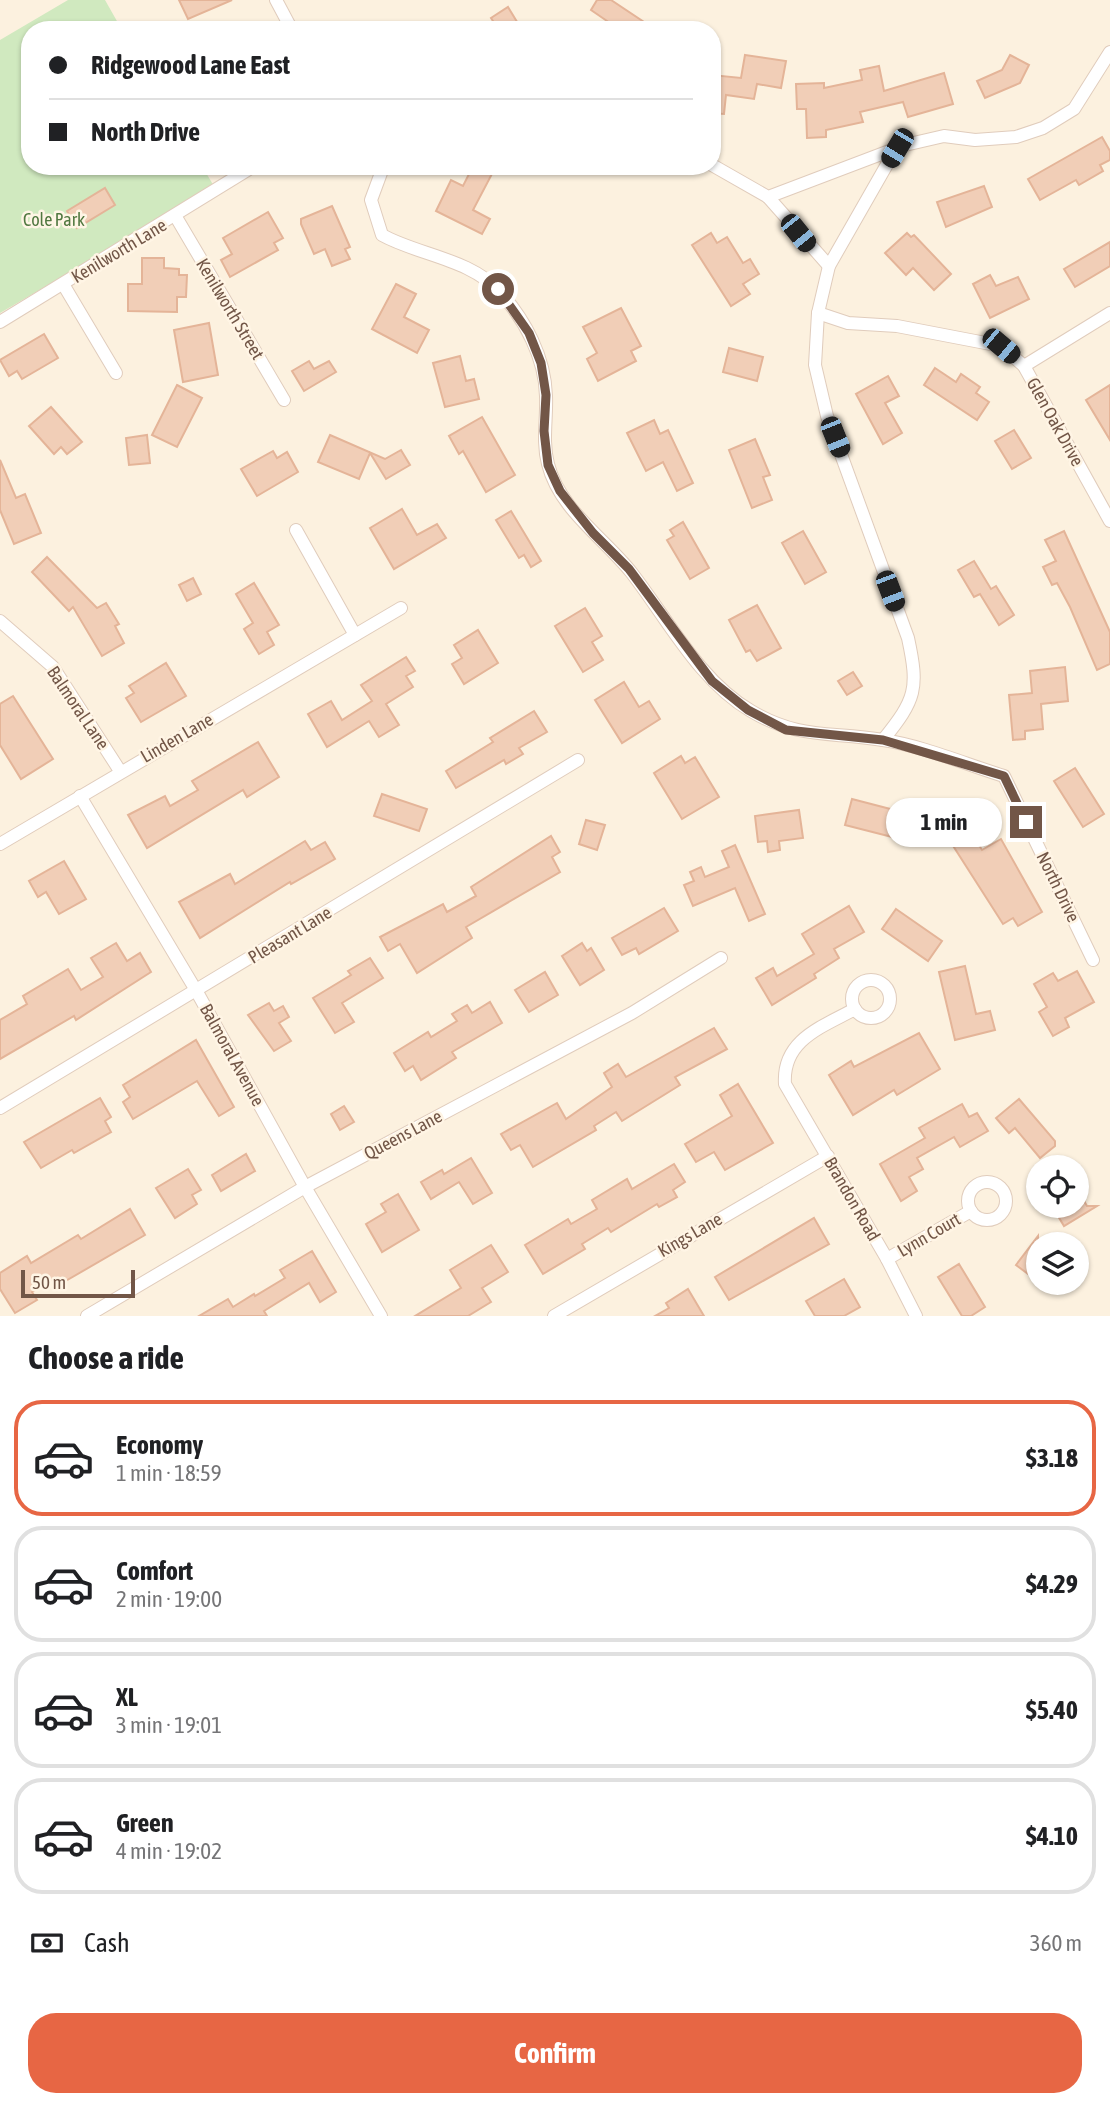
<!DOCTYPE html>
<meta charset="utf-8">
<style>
:root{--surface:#fff;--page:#f2f2f2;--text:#202124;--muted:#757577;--line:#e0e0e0;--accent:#e76644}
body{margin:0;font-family:"Asap Condensed",sans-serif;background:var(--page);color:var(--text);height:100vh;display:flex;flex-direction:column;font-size:26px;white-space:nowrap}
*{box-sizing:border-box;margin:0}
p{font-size:23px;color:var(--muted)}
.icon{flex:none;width:38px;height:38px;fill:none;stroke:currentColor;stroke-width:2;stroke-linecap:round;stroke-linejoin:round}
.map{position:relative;height:1316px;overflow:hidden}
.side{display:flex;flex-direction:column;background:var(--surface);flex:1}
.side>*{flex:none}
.top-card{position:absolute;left:21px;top:21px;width:700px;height:154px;border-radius:28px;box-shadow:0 2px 5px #0004;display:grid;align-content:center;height:154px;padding:0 28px;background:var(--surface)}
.fabs{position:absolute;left:1026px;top:1155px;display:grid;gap:14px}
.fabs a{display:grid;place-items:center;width:63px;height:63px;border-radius:50%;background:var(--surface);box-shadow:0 2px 5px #0004;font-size:35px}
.scale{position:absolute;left:21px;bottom:18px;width:114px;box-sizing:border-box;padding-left:7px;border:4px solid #725647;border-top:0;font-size:19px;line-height:24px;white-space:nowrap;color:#725647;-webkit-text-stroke:5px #fff5e5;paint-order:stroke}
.end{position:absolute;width:32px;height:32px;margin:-16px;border:9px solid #725647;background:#fff;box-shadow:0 0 0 4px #fff}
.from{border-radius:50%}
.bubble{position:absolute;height:49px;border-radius:24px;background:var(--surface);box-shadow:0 2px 5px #0004;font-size:23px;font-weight:700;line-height:49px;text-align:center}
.car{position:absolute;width:21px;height:42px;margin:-21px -10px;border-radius:9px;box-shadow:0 0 5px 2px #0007;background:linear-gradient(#222 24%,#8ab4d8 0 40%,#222 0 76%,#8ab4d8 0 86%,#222 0)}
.top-card b{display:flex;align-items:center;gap:24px;height:66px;font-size:26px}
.top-card b+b{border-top:2px solid var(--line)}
.top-card i{width:18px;height:18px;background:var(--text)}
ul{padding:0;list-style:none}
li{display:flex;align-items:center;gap:21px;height:116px;margin:0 14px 10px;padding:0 14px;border:4px solid var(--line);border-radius:28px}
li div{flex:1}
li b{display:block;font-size:26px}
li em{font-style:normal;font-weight:700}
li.current{border-color:var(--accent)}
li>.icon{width:63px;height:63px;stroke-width:1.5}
h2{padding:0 28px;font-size:32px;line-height:84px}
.pay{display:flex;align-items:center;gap:18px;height:77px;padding:0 28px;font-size:26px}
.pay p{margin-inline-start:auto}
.primary-button{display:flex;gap:14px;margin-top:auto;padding:14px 28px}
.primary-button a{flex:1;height:80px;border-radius:28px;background:var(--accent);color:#fff;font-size:28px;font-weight:700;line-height:80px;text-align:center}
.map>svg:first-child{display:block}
.green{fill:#d0e9bf}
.building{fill:#f1ceb7;stroke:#e4b498;stroke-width:2}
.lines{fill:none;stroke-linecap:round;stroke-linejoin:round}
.street-casing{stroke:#e0ccbc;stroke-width:14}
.street{stroke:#fff;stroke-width:12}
.route{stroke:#725647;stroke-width:9}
.labels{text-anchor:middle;stroke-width:5;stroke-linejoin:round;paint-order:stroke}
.park-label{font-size:18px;fill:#517840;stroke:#fff5e5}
.street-label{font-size:18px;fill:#725647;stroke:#fff5e5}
</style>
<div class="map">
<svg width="1110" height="1316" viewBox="0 0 1110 1316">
<rect width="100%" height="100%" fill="#fcf1df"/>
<path class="green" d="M68,0H105L122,30H30V166H202L215,188L0,313V40Z"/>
<g class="building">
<path d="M179,0H232L188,19Z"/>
<path d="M597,0H611L656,30H613L605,24L607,21L591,10Z"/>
<path d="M508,7L522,30H499L491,18Z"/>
<path d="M745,55L786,61L781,88L757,84L754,99L726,95L724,114L712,113V75L741,78Z"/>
<path d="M1010,55L1029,65L1020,83L985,98L977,81L1002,70Z"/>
<path d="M879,66L884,91L944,73L953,104L908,117L903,102L860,112L863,122L826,130V137L807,138L806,109H797L796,84L824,83V88L862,80L860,70Z"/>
<path d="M1102,137L1110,151V160L1100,165L1103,171L1079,185L1076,180L1040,200L1028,179Z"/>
<path d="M473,166L494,170L473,210L490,219L482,234L436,211L451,180L463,186Z"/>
<path d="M984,186L992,207L946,227L937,202Z"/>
<path d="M105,188L115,205L77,228L67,211Z"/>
<path d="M332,206L350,247L345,249L350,259L332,266L325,249L314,254L301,224V219Z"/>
<path d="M268,212L283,238L274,243L278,250L230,277L221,260L232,254L223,238Z"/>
<path d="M711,233L717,243L727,237L743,263L750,259L759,274L743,284L750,294L731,306L692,245Z"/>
<path d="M907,233L911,237L914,235L951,274L934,290L913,268L906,275L885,253Z"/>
<path d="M1110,242V266L1075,287L1064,269Z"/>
<path d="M142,258H164V268L179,269V275H187L186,297H177V312L128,311V284H142Z"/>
<path d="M990,275L996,286L1018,277L1029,299L990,318L973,284Z"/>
<path d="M396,284L416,294L404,317L429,330L417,353L372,329Z"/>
<path d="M621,308L641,346L631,351L636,361L598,381L587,359L597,353L583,327Z"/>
<path d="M209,323L218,375L183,382L174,330Z"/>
<path d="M44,334L58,358L22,379L17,371L9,376L0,360Z"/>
<path d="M729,348L763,357L757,381L723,372Z"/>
<path d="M460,356L466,381L474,379L479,399L445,407L433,363Z"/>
<path d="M309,361L314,369L329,361L336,372L304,391L292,371Z"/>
<path d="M935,368L956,382L961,374L980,387L976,393L989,402L977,420L924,385Z"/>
<path d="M888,376L899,396L885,403L902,433L883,444L856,394Z"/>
<path d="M177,385L202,398L177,447L152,435Z"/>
<path d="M1110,385V440L1086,400Z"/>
<path d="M51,407L82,442L67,454L61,447L54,454L29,426Z"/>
<path d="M482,417L515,475L486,492L463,451L459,454L449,436Z"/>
<path d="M654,420L660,434L668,430L693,483L677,491L663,462L646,471L627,433Z"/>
<path d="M1014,430L1031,458L1012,469L995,441Z"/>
<path d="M147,435L150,463L129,465L126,438Z"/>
<path d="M330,435L385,459L401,450L410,465L386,479L370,453L359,479L318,462Z"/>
<path d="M755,439L770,475L763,477L772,500L752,508L729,450Z"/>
<path d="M273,451L277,458L287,452L298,472L257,496L241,469Z"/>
<path d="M0,460L16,498L25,494L41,533L14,544L0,510Z"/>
<path d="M402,509L417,535L437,524L446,538L394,569L370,528Z"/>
<path d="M511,511L541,561L531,567L524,555L519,558L496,520Z"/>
<path d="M683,522L709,568L690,579L667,540L674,536L670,530Z"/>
<path d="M803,531L826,572L805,584L782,543Z"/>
<path d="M1064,531L1110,632V664L1097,670L1070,607L1057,583L1052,585L1043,567L1056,561L1045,540Z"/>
<path d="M47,557L97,608L106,603L119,624L115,626L124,643L102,656L73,607L69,611L32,572Z"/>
<path d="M974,561L991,589L996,586L1014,615L999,625L980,594L974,597L958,570Z"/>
<path d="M193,578L201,594L187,601L179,585Z"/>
<path d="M254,583L279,625L267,632L274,645L259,654L244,629L253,623L236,594Z"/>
<path d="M757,605L781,648L757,661L750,650L746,652L729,620Z"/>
<path d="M585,608L602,636L592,642L603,660L583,672L555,626Z"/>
<path d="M478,630L498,663L464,684L452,664L462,658L454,645Z"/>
<path d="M406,657L415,671L406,676L413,687L386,704L399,725L379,737L369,721L327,747L308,714L331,701L342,720L372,701L361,685Z"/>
<path d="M166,663L186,696L141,722L126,698L134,693L129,686Z"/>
<path d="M1065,667L1068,701L1041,704L1043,729L1025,731V739L1013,740L1009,695L1032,693L1030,671Z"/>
<path d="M853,672L862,686L847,695L838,681Z"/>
<path d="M624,682L639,707L649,701L660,719L622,743L595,700Z"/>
<path d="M13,696L53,759L21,779L0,745V704Z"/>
<path d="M534,711L547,732L519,748L523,754L506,764L504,760L456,788L446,771L493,742L490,738Z"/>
<path d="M258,742L279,777L247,797L243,790L147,848L128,815L165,796L170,806L198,790L192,781Z"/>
<path d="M681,756L685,763L695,757L719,797L682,819L654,773Z"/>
<path d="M1075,768L1104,814L1083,827L1054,781Z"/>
<path d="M382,794L427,809L419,831L374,816Z"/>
<path d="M852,799L902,812L896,838L845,825Z"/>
<path d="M799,810L803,838L779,841L780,850L768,852L767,841L758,842L755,816Z"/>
<path d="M586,820L605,825L597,850L579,844Z"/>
<path d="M969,829L982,850L1001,839L1042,912L1018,926L1013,918L1003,924L950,841Z"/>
<path d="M551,836L560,852L552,857L560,872L466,927L472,938L417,973L400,944L388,951L380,937L443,904L447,912L476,896L471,887Z"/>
<path d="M305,841L311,850L325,842L335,859L291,884L290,882L200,938L179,902L230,874L235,884Z"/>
<path d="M735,845L765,914L749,921L735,888L693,906L684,885L694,881L690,872L701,867L705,877L729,867L722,851Z"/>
<path d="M64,861L86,899L59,914L46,892L38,897L29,881Z"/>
<path d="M849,906L864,932L834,949L839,958L814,974L816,978L772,1005L756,978L773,968L777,976L814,954L802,934Z"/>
<path d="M664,908L678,931L639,954L636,948L622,955L612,938Z"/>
<path d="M896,909L942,941L928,961L882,929Z"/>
<path d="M116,943L127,961L140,953L151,972L76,1020L74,1016L0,1059V1020L27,1004L23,996L68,969L81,990L103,977L91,958Z"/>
<path d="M582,943L587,951L591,948L604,970L580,985L562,956Z"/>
<path d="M370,958L383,978L342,1003L354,1022L335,1033L313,998L351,975L348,971Z"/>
<path d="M965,966L976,1014L990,1011L995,1030L955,1040L939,972Z"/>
<path d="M1077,971L1094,1002L1065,1018L1069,1027L1053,1036L1039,1012L1047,1007L1034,984L1053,973L1058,981Z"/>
<path d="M545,972L558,995L529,1012L515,990Z"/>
<path d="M490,1002L502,1023L452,1052L456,1058L421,1080L413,1066L405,1071L394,1053L428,1032L431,1037L457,1021L452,1014L467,1005L472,1013Z"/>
<path d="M269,1003L274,1011L283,1006L289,1017L279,1023L291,1041L274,1051L248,1015Z"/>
<path d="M714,1028L727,1049L675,1077L680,1085L622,1121L616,1112L594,1126L596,1130L533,1167L520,1145L511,1150L501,1134L557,1103L566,1119L612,1087L604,1073L618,1064L626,1077Z"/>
<path d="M919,1033L940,1069L897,1095L894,1090L853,1115L829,1075L851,1061L854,1067Z"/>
<path d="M196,1040L234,1107L219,1116L197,1081L133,1119L123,1102L130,1097L123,1085Z"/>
<path d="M738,1084L773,1143L725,1170L714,1152L696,1162L685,1144L732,1116L720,1095Z"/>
<path d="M100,1098L111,1117L105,1121L111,1132L74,1153L72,1150L41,1168L24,1142Z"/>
<path d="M1019,1099L1055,1141V1146L1040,1158L1015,1128L1009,1133L996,1118Z"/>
<path d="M962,1104L969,1117L977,1113L988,1131L960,1147L954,1137L917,1158L923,1169L909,1177L917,1191L901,1201L880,1164L925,1138L919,1128Z"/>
<path d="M344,1106L354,1122L340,1130L331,1114Z"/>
<path d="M246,1154L255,1171L221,1191L212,1175Z"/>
<path d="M471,1158L492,1193L473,1204L459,1182L431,1199L421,1182L442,1170L444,1174Z"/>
<path d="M674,1164L685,1182L673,1190L677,1197L659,1207L657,1204L611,1232L608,1228L582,1244L585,1249L543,1274L525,1245L568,1219L571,1224L597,1209L592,1200L627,1179L632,1189Z"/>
<path d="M188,1169L201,1190L192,1195L197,1204L175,1218L156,1188Z"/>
<path d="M1076,1187L1087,1206H1097L1064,1226L1052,1206H1076Z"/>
<path d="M398,1194L419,1230L382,1252L366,1224L386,1212L381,1204Z"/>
<path d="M130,1209L145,1235L57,1286L53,1279L32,1292L37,1300L15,1313L0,1289V1273L27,1256L31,1263L78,1235L81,1239Z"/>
<path d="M814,1218L829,1244L729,1300L715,1277Z"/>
<path d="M1038,1236V1270L1032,1277L1016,1265Z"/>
<path d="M491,1245L508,1272L482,1288L491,1302L468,1316H415L461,1288L450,1270Z"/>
<path d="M312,1251L336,1292L320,1302L309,1283L264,1311L267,1316H199L228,1299L233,1307L254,1294L255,1296L285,1278L280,1270Z"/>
<path d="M959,1264L985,1307L971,1316H962L938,1277Z"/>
<path d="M844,1279L860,1307L844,1316H815L806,1301Z"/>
<path d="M688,1289L704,1316H655L669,1308L666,1303Z"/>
</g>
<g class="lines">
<defs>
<g id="street">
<path d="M276,0L292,30"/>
<path d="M712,165L768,197L905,145L944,136L975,140L1016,137L1043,128L1074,109L1110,52"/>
<path d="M376,166L381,173L371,200L382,235C418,255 471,259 500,292C525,320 545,357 546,396C547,419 542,441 548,464C559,509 604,538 631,572C667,618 699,681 751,711C800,740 831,731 883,740C923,746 965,764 1004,776L1093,960"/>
<path d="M768,197L829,266"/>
<path d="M176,217L284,400"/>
<path d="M63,284L116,373"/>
<path d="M818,313L848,323L897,326L1001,346L1024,366L1110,521"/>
<path d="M0,322L254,166"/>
<path d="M1024,366L1110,313"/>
<path d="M296,530L355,635"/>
<path d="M0,621L53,667L120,771"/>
<path d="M883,740C916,699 919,689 908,638L827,416L815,365L818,313L829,266L897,147"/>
<path d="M80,796L197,992L305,1187L381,1316"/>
<path d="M0,844L401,608"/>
<circle cx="871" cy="999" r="19"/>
<path d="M855,1009C822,1027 782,1040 785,1084L887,1259L916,1316"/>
<path d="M0,1108L578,760"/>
<circle cx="987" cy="1201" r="19"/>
<path d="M887,1259L971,1211"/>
<path d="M87,1316L305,1187L632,1013L721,958"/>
<path d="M554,1316L828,1156"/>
</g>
</defs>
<use href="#street" class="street-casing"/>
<use href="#street" class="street"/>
</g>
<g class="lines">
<path class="route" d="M498,289L529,333L541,363L546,395L544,431L548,465L560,491L593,533L629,569L712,681L748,710L786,730L883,740L1004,776L1026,822"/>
</g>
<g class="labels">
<g class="park-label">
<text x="54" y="226">Cole Park</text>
</g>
<g class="street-label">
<text transform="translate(119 251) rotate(-31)" y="6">Kenilworth Lane</text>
<text transform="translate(230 309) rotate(59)" y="6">Kenilworth Street</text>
<text transform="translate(1055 422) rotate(61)" y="6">Glen Oak Drive</text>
<text transform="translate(78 708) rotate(56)" y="6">Balmoral Lane</text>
<text transform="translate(177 738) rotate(-30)" y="6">Linden Lane</text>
<text transform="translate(1058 887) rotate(64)" y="6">North Drive</text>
<text transform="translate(290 935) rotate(-31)" y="6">Pleasant Lane</text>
<text transform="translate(232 1055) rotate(61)" y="6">Balmoral Avenue</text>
<text transform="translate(403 1135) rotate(-28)" y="6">Queens Lane</text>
<text transform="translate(852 1199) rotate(60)" y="6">Brandon Road</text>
<text transform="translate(690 1235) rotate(-30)" y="6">Kings Lane</text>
<text transform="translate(929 1235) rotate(-30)" y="6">Lynn Court</text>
</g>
</g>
</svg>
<div class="fabs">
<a><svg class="icon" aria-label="locate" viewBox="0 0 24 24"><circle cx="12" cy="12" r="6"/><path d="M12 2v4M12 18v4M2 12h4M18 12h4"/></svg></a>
<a><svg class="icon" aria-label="layers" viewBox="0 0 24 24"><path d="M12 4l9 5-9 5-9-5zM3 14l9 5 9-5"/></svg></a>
</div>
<div class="scale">50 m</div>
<i class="end from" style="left:498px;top:289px"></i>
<i class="end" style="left:1026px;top:822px"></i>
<div class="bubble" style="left:886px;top:798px;width:116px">1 min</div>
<i class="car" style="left:897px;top:148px;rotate:211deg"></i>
<i class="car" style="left:798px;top:233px;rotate:141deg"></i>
<i class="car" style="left:1001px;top:346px;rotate:130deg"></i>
<i class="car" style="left:835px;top:437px;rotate:158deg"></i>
<i class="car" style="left:890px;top:591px;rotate:159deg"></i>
<div class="top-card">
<b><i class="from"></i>Ridgewood Lane East</b>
<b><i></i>North Drive</b>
</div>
</div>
<section class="side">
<h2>Choose a ride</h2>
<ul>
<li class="current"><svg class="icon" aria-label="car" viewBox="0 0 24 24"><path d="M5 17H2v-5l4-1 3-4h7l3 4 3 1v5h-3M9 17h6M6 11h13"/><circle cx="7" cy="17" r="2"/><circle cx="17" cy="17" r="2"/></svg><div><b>Economy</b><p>1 min · 18:59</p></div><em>$3.18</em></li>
<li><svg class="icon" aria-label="car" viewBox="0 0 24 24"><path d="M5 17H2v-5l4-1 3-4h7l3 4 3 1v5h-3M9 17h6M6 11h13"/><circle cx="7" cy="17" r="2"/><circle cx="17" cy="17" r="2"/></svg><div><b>Comfort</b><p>2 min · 19:00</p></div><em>$4.29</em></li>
<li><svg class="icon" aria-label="car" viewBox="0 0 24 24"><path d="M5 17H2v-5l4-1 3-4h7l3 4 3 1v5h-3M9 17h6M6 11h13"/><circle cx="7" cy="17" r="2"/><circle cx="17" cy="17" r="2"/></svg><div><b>XL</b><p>3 min · 19:01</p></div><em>$5.40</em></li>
<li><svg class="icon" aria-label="car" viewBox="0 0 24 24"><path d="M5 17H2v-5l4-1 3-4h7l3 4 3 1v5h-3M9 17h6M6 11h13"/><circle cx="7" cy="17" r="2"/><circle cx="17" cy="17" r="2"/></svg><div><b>Green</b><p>4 min · 19:02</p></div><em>$4.10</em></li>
</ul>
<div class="pay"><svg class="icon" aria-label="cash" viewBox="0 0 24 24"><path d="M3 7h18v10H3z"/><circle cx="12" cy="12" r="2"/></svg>Cash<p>360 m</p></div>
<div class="primary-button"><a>Confirm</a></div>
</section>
